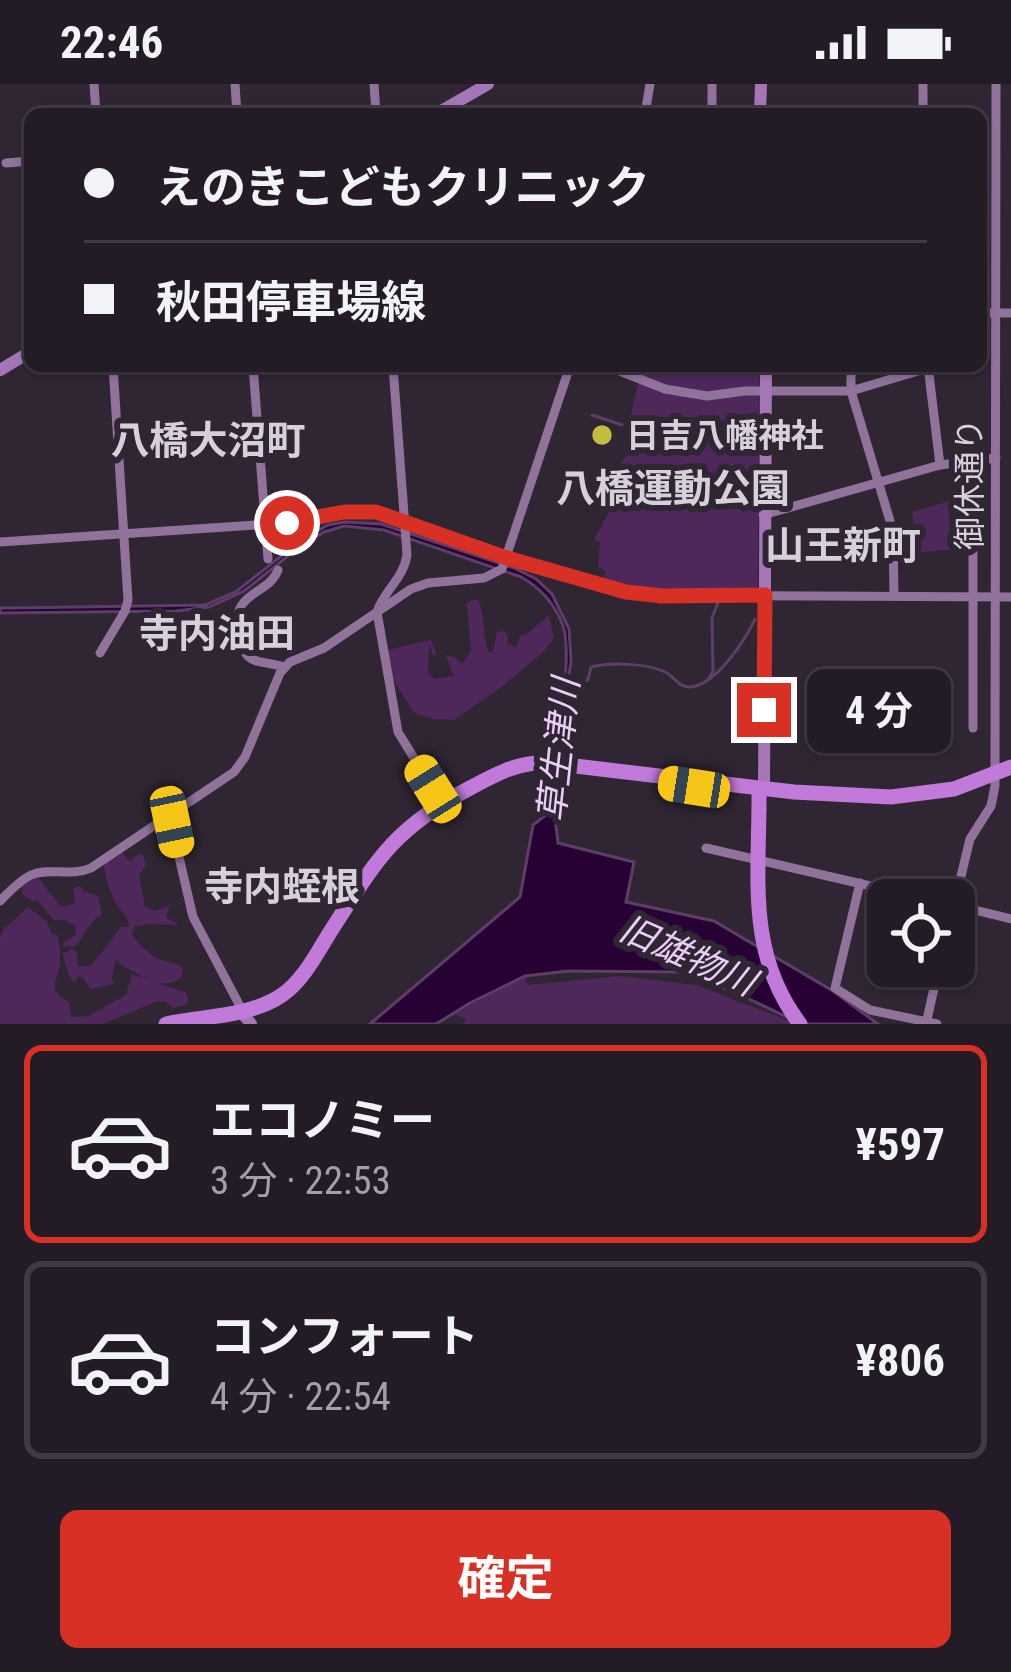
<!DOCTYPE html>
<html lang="ja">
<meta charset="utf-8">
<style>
:root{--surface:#231c26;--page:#2b252e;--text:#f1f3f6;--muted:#a3a1a7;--line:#403a43;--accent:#d93025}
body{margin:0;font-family:"Roboto Condensed","Noto Sans JP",sans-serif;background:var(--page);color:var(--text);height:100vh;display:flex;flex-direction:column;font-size:45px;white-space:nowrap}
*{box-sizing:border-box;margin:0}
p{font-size:39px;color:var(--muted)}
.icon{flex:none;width:66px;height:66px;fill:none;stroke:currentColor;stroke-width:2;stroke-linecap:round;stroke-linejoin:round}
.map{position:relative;height:940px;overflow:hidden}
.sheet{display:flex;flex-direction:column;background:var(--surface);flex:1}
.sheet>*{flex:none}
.top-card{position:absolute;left:24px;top:24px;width:963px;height:264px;border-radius:18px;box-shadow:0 3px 9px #0004,0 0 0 3px var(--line);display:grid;align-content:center;height:264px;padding:0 60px;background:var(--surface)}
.controls{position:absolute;left:867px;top:795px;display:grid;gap:24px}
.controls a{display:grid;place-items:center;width:108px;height:108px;border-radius:18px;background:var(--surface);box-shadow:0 3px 9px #0004,0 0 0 3px var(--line);font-size:60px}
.end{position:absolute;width:54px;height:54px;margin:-27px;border:15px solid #d93025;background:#fff;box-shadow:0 0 0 6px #fff}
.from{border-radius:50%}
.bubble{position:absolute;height:84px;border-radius:18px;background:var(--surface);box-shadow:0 3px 9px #0004,0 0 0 3px var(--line);font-size:39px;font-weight:700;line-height:84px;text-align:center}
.car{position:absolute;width:36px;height:72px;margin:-36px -18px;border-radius:15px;box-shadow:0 0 9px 3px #0007;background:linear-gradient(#f5c518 24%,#345 0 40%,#f5c518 0 76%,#345 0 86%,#f5c518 0)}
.top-card b{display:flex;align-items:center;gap:42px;height:114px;font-size:45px}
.top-card b+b{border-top:3px solid var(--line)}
.top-card i{width:30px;height:30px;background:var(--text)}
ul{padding:21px 0 0;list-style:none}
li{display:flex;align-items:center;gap:36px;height:198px;margin:0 24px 18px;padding:0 36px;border:6px solid var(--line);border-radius:18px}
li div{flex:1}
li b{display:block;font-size:45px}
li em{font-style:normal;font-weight:700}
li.on{border-color:var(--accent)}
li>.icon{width:108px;height:108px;stroke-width:1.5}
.primary-button{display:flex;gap:24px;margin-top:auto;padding:24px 60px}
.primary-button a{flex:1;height:138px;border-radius:18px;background:var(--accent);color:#fff;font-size:48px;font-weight:700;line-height:138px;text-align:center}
.status{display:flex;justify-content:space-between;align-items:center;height:84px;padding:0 60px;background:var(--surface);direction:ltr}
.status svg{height:33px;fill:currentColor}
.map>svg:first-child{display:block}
.green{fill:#4e275b}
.water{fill:#280134;stroke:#5c3f66;stroke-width:3}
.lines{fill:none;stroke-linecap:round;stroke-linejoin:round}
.stream{stroke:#5c3f66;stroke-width:3}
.secondary{stroke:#90729b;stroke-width:9}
.primary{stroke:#a576b6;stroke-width:12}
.highway{stroke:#c17ada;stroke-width:15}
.route{stroke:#d93025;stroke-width:15}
.poi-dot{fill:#c2bd3f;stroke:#2f2533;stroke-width:4.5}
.labels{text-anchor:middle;stroke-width:12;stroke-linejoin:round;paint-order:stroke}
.poi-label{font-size:33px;font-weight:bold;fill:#d7d0da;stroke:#2f2533;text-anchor:start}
.street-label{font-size:33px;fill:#d7d0da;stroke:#2f2533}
.water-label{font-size:36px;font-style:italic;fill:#ebcef5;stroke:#2f2533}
.quarter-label{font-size:39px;font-weight:bold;fill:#d7d0da;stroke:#2f2533}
</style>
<div class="status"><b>22:46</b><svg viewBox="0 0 49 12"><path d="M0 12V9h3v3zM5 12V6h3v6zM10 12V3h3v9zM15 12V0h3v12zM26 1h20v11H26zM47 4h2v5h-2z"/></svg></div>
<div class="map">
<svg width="1011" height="940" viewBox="0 0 1011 940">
<rect width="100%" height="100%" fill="#2f2533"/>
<g class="green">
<path d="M613,282H759L758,502L753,506L642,508L601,499L606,487L598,483L600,458L594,455L608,430V424L603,422L604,414L574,406L575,402L579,401L603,410L605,413L613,384H617L631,366L624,361L638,299Z"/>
<path d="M949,417L950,466L918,468L912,428Z"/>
<path d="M472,516H478C486,533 482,551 489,568L493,567L497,548L504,547L508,551L507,559L516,563L521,551L524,552L549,531L554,554L544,567L503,602L454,636L433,635L414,629L392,594L387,566L431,556L437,570L433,571L429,559L428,588L434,595L453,592L455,589L452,590L446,571L456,574L462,580L471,567L467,519Z"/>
<path d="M122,768L129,777L139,770L143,771L146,780L139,792L145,822L155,827L170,821L166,833L179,841L148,840L134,843L132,851C139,860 148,870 159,875C168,879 175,878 183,883L182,893C163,910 139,890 120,880L116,875L112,894L114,900L91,905L82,893H78L74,899L69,892L62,869L68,868L71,864L77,868L78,882H91L121,843H129C128,830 121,829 115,818C110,807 104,792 104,780Z"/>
<path d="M37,792L61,823L75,819L73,804L81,802L84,807L98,812L102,830C89,838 85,851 75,863L63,862L64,858L76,851L75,842L64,836H54L38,817H32L23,811L22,800Z"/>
<path d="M28,823L47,838L52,850L58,851C59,861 62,874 59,884C55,902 48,906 69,918L71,933L88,932L126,911L132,890L187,909L188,920L173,924L166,918L158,917L103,940H0V854L3,846Z"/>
<path d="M525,892L528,901L621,892L696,901L797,940H464L466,935L453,930Z"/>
</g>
<path class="water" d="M345,438L381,440L514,484L536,495L552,510L569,545L571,576L551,731L555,733L558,759L634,778L626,818L714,837L833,907L878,940H802L734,908L682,888L568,887L525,892L470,919L436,940H370L520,813L533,741L546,731C551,691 575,576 563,542C555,520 541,504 521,493L384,446L344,442L324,448L299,463L244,507L209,523L176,527L0,529V524H12L205,521L237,507L303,455L328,441Z"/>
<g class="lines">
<g class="stream">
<path d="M592,331L622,341"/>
<path d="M709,594L713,587L712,534L719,516"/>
<path d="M572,608L577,607L588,595L591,583C610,578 649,579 667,589C675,594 680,604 691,603C717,600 745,556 755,535"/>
</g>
<g class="secondary">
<path d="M94,0L96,30"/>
<path d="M235,0L237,30"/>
<path d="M374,0L376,30"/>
<path d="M645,30L650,0"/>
<path d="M712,30V0"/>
<path d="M923,30V0"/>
<path d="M6,79L30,77"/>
<path d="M981,229H1011"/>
<path d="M253,282L268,475"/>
<path d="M393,282L407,471C403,496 384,506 377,528L398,648L433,705L439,708L451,707L458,714"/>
<path d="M607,282L665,305L707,312L745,307H851L928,284"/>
<path d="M851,282V307L893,447L894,512"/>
<path d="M928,282L940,381"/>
<path d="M763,431L940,381L996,374"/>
<path d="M0,458L287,439L357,427L389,432L507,474L641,511L1011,513"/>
<path d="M278,486C269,511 232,507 238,545C245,585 255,574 284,583"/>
<path d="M100,569L125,527L128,516L113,282"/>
<path d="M973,644V376"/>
<path d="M169,730L193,833L242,926"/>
<path d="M706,764L931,816"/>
<path d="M860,799L835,904L870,926L937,940"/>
<path d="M0,817C9,808 20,796 31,791C49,783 71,793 91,784L234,688L245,673L280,589L290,578L324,564L411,505L428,499L484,494L502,485L570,282"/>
<path d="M954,821L970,755L991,722L995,702L996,0"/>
<path d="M954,821L1011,835"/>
<path d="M926,940L939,882"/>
</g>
<g class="primary">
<path d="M436,30L488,0"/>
<path d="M760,30L761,0"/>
<path d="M0,286L30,268"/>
<path d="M764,705L766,282"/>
<path d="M243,930L251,940"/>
</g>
<g class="highway">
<path d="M759,705C760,790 745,868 800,940"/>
<path d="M166,940C203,932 250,933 282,911C304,896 318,867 332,845C377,775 395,743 472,703C498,689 520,677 550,679L794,708L891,713L954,705L1011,683"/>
</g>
</g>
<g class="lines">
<path class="route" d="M287,439L344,428H376L507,474L626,508L662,512L765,511L764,626"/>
</g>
<circle class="poi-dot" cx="602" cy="351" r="12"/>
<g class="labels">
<g class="poi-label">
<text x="626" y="363">日吉八幡神社</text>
</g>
<g class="street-label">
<text transform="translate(969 400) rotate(-90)" y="12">御休通り</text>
</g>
<g class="water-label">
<text transform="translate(558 666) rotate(-84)" y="13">草生津川</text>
<text transform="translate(688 871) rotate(24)" y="13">旧雄物川</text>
</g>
<g class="quarter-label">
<text x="208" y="370">八橋大沼町</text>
<text x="673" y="418">八橋運動公園</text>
<text x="843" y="475">山王新町</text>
<text x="217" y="563">寺内油田</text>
<text x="282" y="816">寺内蛭根</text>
</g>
</g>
</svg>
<div class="controls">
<a><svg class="icon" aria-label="locate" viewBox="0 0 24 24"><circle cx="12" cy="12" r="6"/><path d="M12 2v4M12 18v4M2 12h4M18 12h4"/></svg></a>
</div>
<i class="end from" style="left:287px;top:439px"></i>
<i class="end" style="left:764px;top:626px"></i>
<div class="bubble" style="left:807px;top:585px;width:144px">4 分</div>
<i class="car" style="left:694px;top:703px;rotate:279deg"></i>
<i class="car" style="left:433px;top:705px;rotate:328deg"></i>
<i class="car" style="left:172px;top:738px;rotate:168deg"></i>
<div class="top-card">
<b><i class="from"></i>えのきこどもクリニック</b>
<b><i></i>秋田停車場線</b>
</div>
</div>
<section class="sheet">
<ul>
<li class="on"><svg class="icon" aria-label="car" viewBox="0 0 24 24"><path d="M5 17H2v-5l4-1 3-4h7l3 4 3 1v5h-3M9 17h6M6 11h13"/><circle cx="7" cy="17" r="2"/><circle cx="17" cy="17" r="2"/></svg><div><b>エコノミー</b><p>3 分 · 22:53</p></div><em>¥597</em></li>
<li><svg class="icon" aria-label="car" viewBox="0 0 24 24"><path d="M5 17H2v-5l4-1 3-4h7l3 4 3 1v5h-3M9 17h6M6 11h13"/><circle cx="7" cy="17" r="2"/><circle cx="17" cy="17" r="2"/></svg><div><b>コンフォート</b><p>4 分 · 22:54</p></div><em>¥806</em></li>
</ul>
<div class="primary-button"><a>確定</a></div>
</section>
